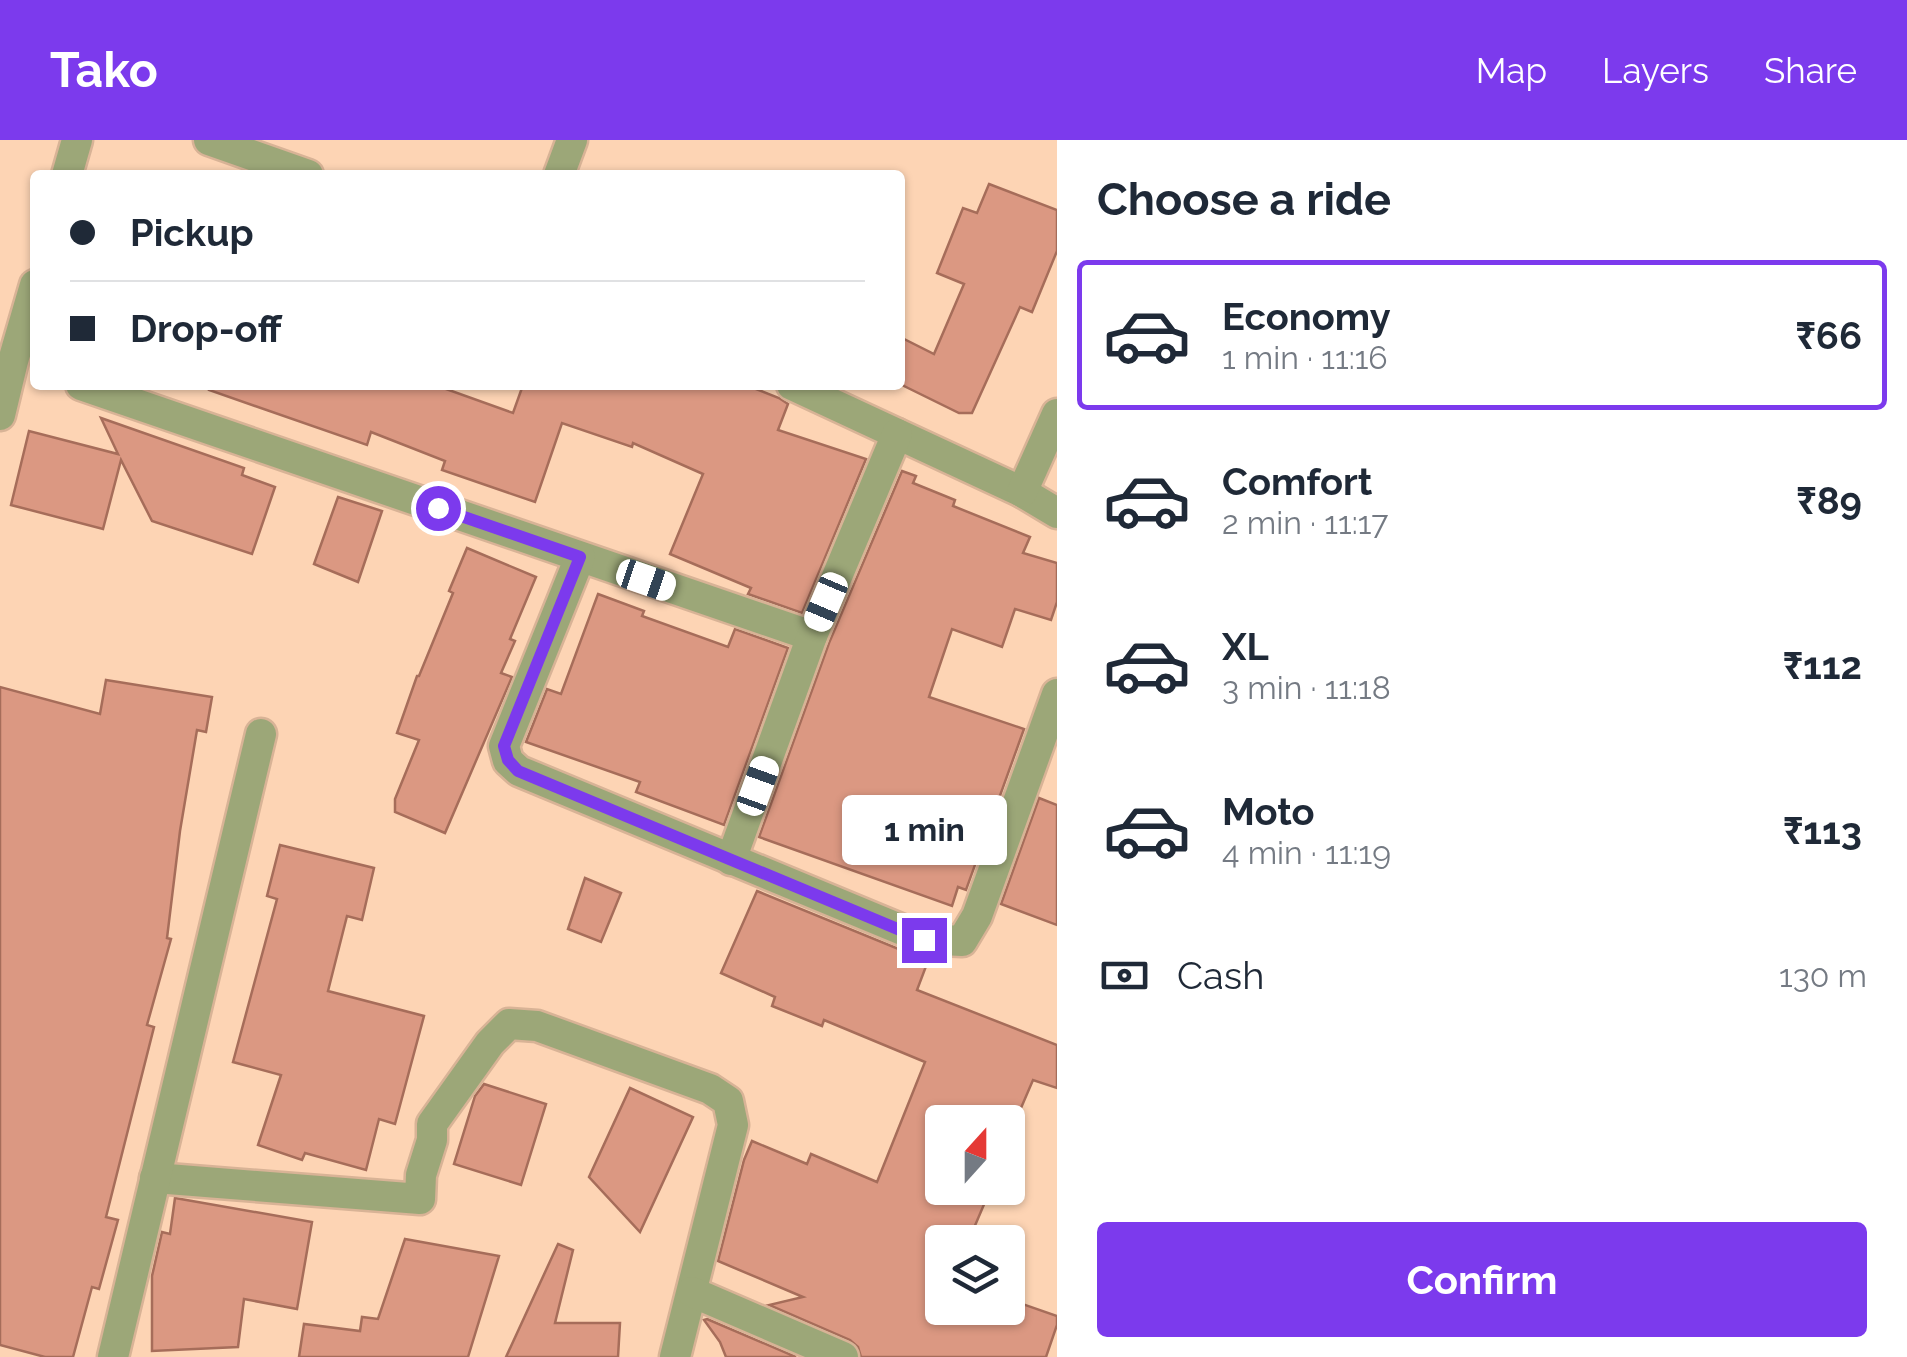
<!DOCTYPE html>
<meta charset="utf-8">
<style>
:root{--surface:#fff;--page:#f6f6f7;--text:#1f2937;--muted:#747a83;--line:#e0e1e3;--accent:#7c3aed}
body{margin:0;font-family:Raleway,sans-serif;background:var(--page);color:var(--text);height:100vh;display:flex;flex-direction:column;font-size:38px;white-space:nowrap}
*{box-sizing:border-box;margin:0}
p{font-size:32px;color:var(--muted)}
.icon{flex:none;width:55px;height:55px;fill:none;stroke:currentColor;stroke-width:2;stroke-linecap:round;stroke-linejoin:round}
.map{position:relative;flex:1;overflow:hidden}
.sheet{display:flex;flex-direction:column;background:var(--surface);width:850px}
.sheet>*{flex:none}
.hud{position:absolute;left:30px;top:30px;width:875px;height:220px;border-radius:10px;box-shadow:0 2px 8px #0004;display:grid;align-content:center;height:220px;padding:0 40px;background:var(--surface)}
.needle{width:65px;rotate:21deg}
.buttons{position:absolute;left:925px;top:965px;display:grid;gap:20px}
.buttons a{display:grid;place-items:center;width:100px;height:100px;border-radius:10px;background:var(--surface);box-shadow:0 2px 8px #0004;font-size:50px}
.end{position:absolute;width:45px;height:45px;margin:-22px;border:12px solid #7c3aed;background:#fff;box-shadow:0 0 0 5px #fff}
.from{border-radius:50%}
.bubble{position:absolute;height:70px;border-radius:10px;background:var(--surface);box-shadow:0 2px 8px #0004;font-size:32px;font-weight:700;line-height:70px;text-align:center}
.car{position:absolute;width:30px;height:60px;margin:-30px -15px;border-radius:12px;box-shadow:0 0 8px 2px #0007;background:linear-gradient(#fff 24%,#345 0 40%,#fff 0 76%,#345 0 86%,#fff 0)}
.hud b{display:flex;align-items:center;gap:35px;height:95px;font-size:38px}
.hud b+b{border-top:2px solid var(--line)}
.hud i{width:25px;height:25px;background:var(--text)}
ul{padding:0;list-style:none}
li{display:flex;align-items:center;gap:30px;height:150px;margin:0 20px 15px;padding:0 20px;border:5px solid transparent;border-radius:10px}
li div{flex:1}
li b{display:block;font-size:38px}
li em{font-style:normal;font-weight:700}
li.active{border-color:var(--accent)}
li>.icon{width:90px;height:90px;stroke-width:1.5}
h2{padding:0 40px;font-size:45px;line-height:120px}
.pay{display:flex;align-items:center;gap:25px;height:110px;padding:0 40px;font-size:38px}
.pay p{margin-inline-start:auto}
.button{display:flex;gap:20px;margin-top:auto;padding:20px 40px}
.button a{flex:1;height:115px;border-radius:10px;background:var(--accent);color:#fff;font-size:40px;font-weight:700;line-height:115px;text-align:center}
header{display:flex;align-items:center;gap:60px;box-sizing:border-box;height:140px;padding:0 50px;background:var(--accent);color:#fff}
header strong{font-size:48px}
nav{display:flex;gap:55px;margin-inline-start:auto;font-size:35px}
main{display:flex;flex:1;min-height:0}
.map>svg:first-child{display:block}
.building{fill:#db9882;stroke:#a66d5a;stroke-width:2.5}
.lines{fill:none;stroke-linecap:round;stroke-linejoin:round}
.minor-casing{stroke:#d8b396;stroke-width:35}
.minor{stroke:#9ca778;stroke-width:30}
.route{stroke:#7c3aed;stroke-width:12}
</style>
<header>
<strong>Tako</strong>
<nav><a>Map</a><a>Layers</a><a>Share</a></nav>
</header>
<main>
<div class="map">
<svg width="1057" height="1217" viewBox="0 0 1057 1217">
<rect width="100%" height="100%" fill="#fdd4b4"/>
<g class="building">
<path d="M989,44L1057,70V111L1032,172L1020,167L972,273H959L900,244V197L934,214L964,144L937,133L963,68L977,73Z"/>
<path d="M210,245H435L513,273L523,245H746L779,258L788,264L778,290L866,319L802,473L748,454L751,448L670,414L703,334L633,303L632,307L562,283L535,362L442,330L445,321L371,292L367,305L209,250Z"/>
<path d="M101,278L244,328L242,335L275,347L252,414L152,381L121,320L103,389L11,365L29,291L118,314Z"/>
<path d="M902,331L916,336L913,343L955,360L953,366L1030,397L1023,413L1057,423V462L1051,480L1015,469L1002,507L952,489L929,557L1024,589L966,750L958,747L952,766L759,697L829,503Z"/>
<path d="M338,357L382,371L358,442L314,424Z"/>
<path d="M467,408L536,437L510,499L515,501L501,533L512,537L445,693L395,672V659L419,600L397,593L417,536H419L453,453L449,451Z"/>
<path d="M598,454L644,471L642,476L728,507L735,489L788,508L724,685L636,652L640,642L526,602L547,549L561,554Z"/>
<path d="M106,540L212,557L206,592L197,590L180,691L167,798L171,799L147,885L154,887L106,1077L118,1080L99,1149L92,1147L73,1217H45L0,1205V547L100,574Z"/>
<path d="M1039,658L1057,665V785L1001,764Z"/>
<path d="M280,705L374,728L362,780L347,776L328,851L424,876L395,984L379,979L366,1030L305,1013L302,1020L258,1005L281,935L233,922L277,759L267,756Z"/>
<path d="M585,738L621,753L601,802L568,789Z"/>
<path d="M757,751L928,821L917,850L1057,905V948L1033,940L1015,982H942V1048H991L968,1102H942V1168H1008V1159L1057,1176V1185L1046,1217H861L858,1207L850,1200L769,1165L803,1157L718,1121L744,1020L752,1001L807,1024L811,1014L877,1042L925,922L824,880L822,886L772,866L775,857L721,833Z"/>
<path d="M484,944L546,964L521,1045L454,1024L475,956Z"/>
<path d="M630,948L693,977L640,1092L589,1037Z"/>
<path d="M175,1058L312,1082L297,1169L244,1159L238,1207L152,1211V1136L162,1092L170,1094Z"/>
<path d="M405,1099L499,1116L468,1217H299L304,1184L360,1191L362,1177L378,1179Z"/>
<path d="M558,1104L573,1110L555,1183H620L618,1217H506Z"/>
<path d="M707,1179L796,1217H726L720,1202L704,1180Z"/>
</g>
<g class="lines">
<defs>
<g id="minor">
<path d="M209,0L308,35"/>
<path d="M67,35L77,0"/>
<path d="M559,35L572,0"/>
<path d="M81,245L812,496"/>
<path d="M792,245L1022,352L1057,373"/>
<path d="M0,275L13,221L35,145"/>
<path d="M1022,352L1057,274"/>
<path d="M580,417L504,606L508,621L519,631L924,799L962,801L977,776L1057,554"/>
<path d="M731,720L812,496L897,294"/>
<path d="M155,1038L420,1059L421,1035L432,1000V984L490,903L509,884L537,886L710,949L728,961L733,985L675,1217"/>
<path d="M692,1152L843,1217"/>
<path d="M113,1217L261,594"/>
</g>
</defs>
<use href="#minor" class="minor-casing"/>
<use href="#minor" class="minor"/>
</g>
<g class="lines">
<path class="route" d="M438,368L580,417L504,606L508,620L518,631L924,800"/>
</g>
</svg>
<div class="buttons">
<a><svg class="needle" viewBox="-14 -14 28 28"><path d="M0-13l5 13h-10z" fill="#e53935"/><path d="M0 13l5-13h-10z" fill="#747a83"/></svg></a>
<a><svg class="icon" aria-label="layers" viewBox="0 0 24 24"><path d="M12 4l9 5-9 5-9-5zM3 14l9 5 9-5"/></svg></a>
</div>
<i class="end from" style="left:438px;top:368px"></i>
<i class="end" style="left:924px;top:800px"></i>
<div class="bubble" style="left:842px;top:655px;width:165px">1 min</div>
<i class="car" style="left:646px;top:440px;rotate:109deg"></i>
<i class="car" style="left:826px;top:462px;rotate:203deg"></i>
<i class="car" style="left:758px;top:646px;rotate:20deg"></i>
<div class="hud">
<b><i class="from"></i>Pickup</b>
<b><i></i>Drop-off</b>
</div>
</div>
<section class="sheet">
<h2>Choose a ride</h2>
<ul>
<li class="active"><svg class="icon" aria-label="car" viewBox="0 0 24 24"><path d="M5 17H2v-5l4-1 3-4h7l3 4 3 1v5h-3M9 17h6M6 11h13"/><circle cx="7" cy="17" r="2"/><circle cx="17" cy="17" r="2"/></svg><div><b>Economy</b><p>1 min · 11:16</p></div><em>₹66</em></li>
<li><svg class="icon" aria-label="car" viewBox="0 0 24 24"><path d="M5 17H2v-5l4-1 3-4h7l3 4 3 1v5h-3M9 17h6M6 11h13"/><circle cx="7" cy="17" r="2"/><circle cx="17" cy="17" r="2"/></svg><div><b>Comfort</b><p>2 min · 11:17</p></div><em>₹89</em></li>
<li><svg class="icon" aria-label="car" viewBox="0 0 24 24"><path d="M5 17H2v-5l4-1 3-4h7l3 4 3 1v5h-3M9 17h6M6 11h13"/><circle cx="7" cy="17" r="2"/><circle cx="17" cy="17" r="2"/></svg><div><b>XL</b><p>3 min · 11:18</p></div><em>₹112</em></li>
<li><svg class="icon" aria-label="car" viewBox="0 0 24 24"><path d="M5 17H2v-5l4-1 3-4h7l3 4 3 1v5h-3M9 17h6M6 11h13"/><circle cx="7" cy="17" r="2"/><circle cx="17" cy="17" r="2"/></svg><div><b>Moto</b><p>4 min · 11:19</p></div><em>₹113</em></li>
</ul>
<div class="pay"><svg class="icon" aria-label="cash" viewBox="0 0 24 24"><path d="M3 7h18v10H3z"/><circle cx="12" cy="12" r="2"/></svg>Cash<p>130 m</p></div>
<div class="button"><a>Confirm</a></div>
</section>
</main>
